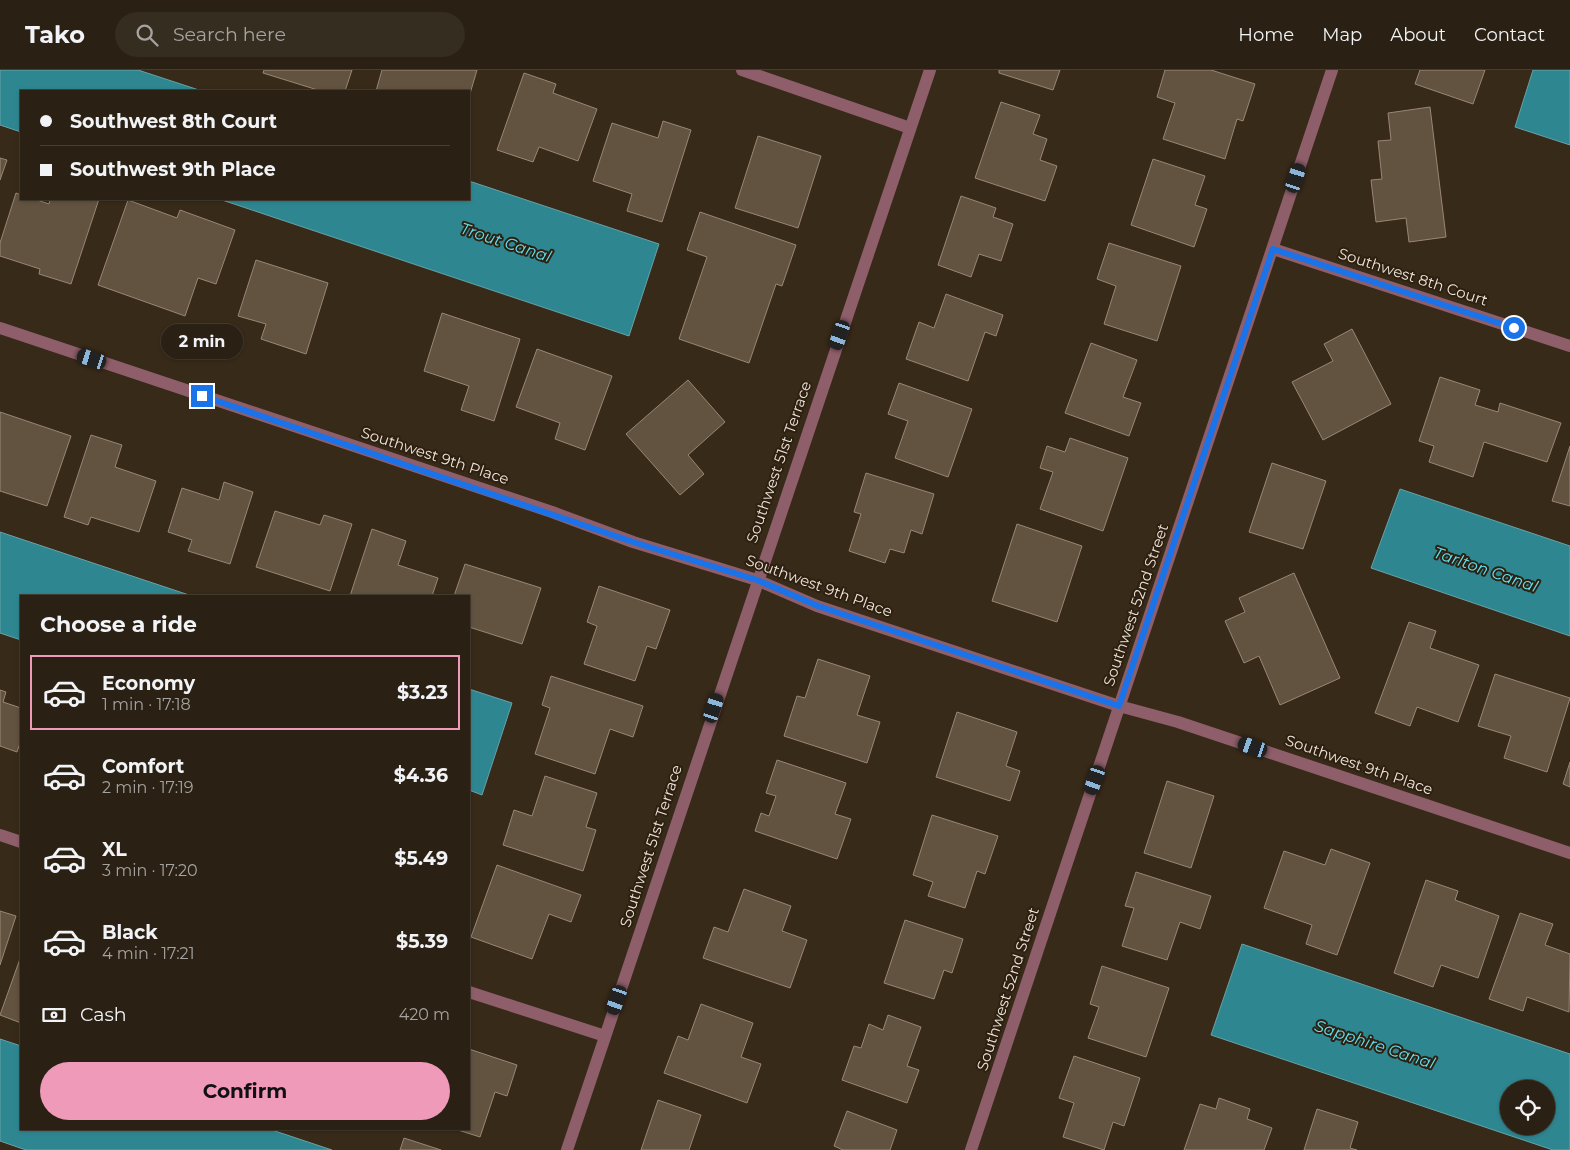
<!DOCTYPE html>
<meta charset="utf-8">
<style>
:root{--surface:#2a2013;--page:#362d21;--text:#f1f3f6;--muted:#a5a3a0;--line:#463e33;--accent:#ef9ab8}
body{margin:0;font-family:Montserrat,sans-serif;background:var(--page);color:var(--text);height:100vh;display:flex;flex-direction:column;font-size:19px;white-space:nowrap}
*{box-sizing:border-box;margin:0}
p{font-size:16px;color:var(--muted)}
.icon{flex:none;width:28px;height:28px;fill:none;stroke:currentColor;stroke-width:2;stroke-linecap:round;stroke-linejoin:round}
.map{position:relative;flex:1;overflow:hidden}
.panel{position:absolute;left:20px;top:525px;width:450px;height:535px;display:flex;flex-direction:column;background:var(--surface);border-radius:0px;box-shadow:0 1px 4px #0004,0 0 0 1px var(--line)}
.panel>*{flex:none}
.hud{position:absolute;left:20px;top:20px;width:450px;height:110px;border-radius:0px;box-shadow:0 1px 4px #0004,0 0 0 1px var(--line);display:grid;align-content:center;height:110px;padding:0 20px;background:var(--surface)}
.controls{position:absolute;left:1500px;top:1010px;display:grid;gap:10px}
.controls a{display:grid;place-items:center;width:55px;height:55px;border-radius:50%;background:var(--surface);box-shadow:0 1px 4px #0004,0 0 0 1px var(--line);font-size:25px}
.end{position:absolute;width:22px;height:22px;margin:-11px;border:6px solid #1a73e8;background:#fff;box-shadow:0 0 0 2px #fff}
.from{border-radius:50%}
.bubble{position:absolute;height:35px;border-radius:18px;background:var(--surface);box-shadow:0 1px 4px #0004,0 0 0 1px var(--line);font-size:16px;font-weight:700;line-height:35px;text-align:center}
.car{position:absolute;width:15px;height:30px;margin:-15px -8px;border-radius:6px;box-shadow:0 0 4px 1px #0007;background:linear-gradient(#222 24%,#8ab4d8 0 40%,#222 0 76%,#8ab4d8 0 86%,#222 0)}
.hud b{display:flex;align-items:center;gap:18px;height:48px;font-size:19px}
.hud b+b{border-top:1px solid var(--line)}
.hud i{width:12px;height:12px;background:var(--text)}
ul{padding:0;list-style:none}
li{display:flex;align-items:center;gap:15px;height:75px;margin:0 10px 8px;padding:0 10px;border:2px solid transparent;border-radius:0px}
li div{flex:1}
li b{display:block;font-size:19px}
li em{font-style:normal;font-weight:700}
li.on{border-color:var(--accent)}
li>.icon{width:45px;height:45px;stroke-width:1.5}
h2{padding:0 20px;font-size:22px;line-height:60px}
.pay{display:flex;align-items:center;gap:12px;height:55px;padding:0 20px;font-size:19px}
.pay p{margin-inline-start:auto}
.action{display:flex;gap:10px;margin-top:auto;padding:10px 20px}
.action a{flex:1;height:58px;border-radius:30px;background:var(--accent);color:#111;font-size:20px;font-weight:700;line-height:58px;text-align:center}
header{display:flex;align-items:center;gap:30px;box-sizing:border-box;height:70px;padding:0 25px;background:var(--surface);border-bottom:1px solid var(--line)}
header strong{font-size:24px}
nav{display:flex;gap:28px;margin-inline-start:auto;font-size:18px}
.search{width:350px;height:45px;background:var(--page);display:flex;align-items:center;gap:12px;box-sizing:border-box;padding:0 18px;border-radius:28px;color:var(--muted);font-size:19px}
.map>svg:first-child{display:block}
.water{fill:#2e8691;stroke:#67a2a7;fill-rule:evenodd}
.building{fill:#625240;stroke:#988774}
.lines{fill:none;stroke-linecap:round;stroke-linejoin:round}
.street{stroke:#8e5e6a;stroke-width:12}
.route{stroke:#1a73e8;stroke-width:6}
.labels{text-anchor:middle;stroke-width:4;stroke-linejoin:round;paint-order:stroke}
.street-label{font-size:15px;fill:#ede4da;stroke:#2e2010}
.water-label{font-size:16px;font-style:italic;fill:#62e0f1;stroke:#2e2010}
</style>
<header>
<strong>Tako</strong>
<div class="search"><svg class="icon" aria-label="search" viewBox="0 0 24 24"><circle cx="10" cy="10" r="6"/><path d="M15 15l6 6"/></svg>Search here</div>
<nav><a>Home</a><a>Map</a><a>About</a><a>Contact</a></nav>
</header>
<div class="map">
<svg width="1570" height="1080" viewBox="0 0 1570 1080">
<rect width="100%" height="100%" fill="#382a19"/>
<g class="water">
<path d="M0,0H138L202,21H21V62L0,55Z"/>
<path d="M1533,0H1570V75L1515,57Z"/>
<path d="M469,111L659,174L629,266L219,129H469Z"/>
<path d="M1400,419L1570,476V566L1371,498Z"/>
<path d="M0,462L192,526H21V570L0,563Z"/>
<path d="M469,619L512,633L482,725L469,720Z"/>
<path d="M1242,874L1570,984V1080H1553L1211,965ZM1509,1019H1546V1056H1509Z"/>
<path d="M0,969L21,976V1059H269L332,1080H26L0,1071Z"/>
</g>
<g class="building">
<path d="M264,0H352L345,21H321L263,3Z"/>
<path d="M382,0H477L469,27V21H376Z"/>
<path d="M999,0H1060L1053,20L999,3Z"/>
<path d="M1165,0H1211L1255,14L1243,51L1237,49L1225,89L1163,69L1175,33L1157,27Z"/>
<path d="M1420,0H1485L1473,34L1415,14Z"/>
<path d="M524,3L556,14L553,23L597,39L578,91L539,77L533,92L497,80Z"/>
<path d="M1001,32L1040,45L1033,64L1047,69L1040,90L1057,96L1045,131L975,108Z"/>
<path d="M1430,37L1446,167L1409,172L1406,148L1376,152L1371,110L1382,109L1378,71L1391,70L1388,43Z"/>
<path d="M663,51L691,60L662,152L627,141L632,124L593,111L612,53L658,68Z"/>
<path d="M758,66L821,86L798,158L735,138Z"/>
<path d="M0,88L7,90L0,110Z"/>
<path d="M1153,89L1205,106L1195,135L1207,139L1194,177L1131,155Z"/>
<path d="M16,123L21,125V129H34L49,134L50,129H99L71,214L39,204L40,199L0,186V173Z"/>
<path d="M961,126L996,138L993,147L1013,154L1001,191L979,184L971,207L938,195Z"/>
<path d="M128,130L177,148L180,140L235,160L216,214L198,208L185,246L98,215Z"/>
<path d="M700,142L796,175L782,216L776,214L749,293L679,269L707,187L687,180Z"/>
<path d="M1109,173L1181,196L1157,271L1104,254L1116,216L1097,209Z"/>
<path d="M256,190L328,213L306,284L261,269L266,254L238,246Z"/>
<path d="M946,224L1003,245L996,266L985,262L968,311L906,289L919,252L934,258Z"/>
<path d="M442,243L520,269L494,351L461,340L469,316L424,301Z"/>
<path d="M1352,259L1391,334L1323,370L1292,312L1333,291L1324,274Z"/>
<path d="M1091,273L1137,290L1123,327L1141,333L1129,366L1065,343Z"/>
<path d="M537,279L612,306L585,380L555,369L560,353L516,337Z"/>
<path d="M1440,307L1480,320L1475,335L1498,342L1500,333L1561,353L1547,392L1484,372L1473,407L1429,392L1434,376L1419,371Z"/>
<path d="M688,310L725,352L688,385L704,404L680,425L626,364Z"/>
<path d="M899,313L972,339L948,407L895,388L908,351L888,344Z"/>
<path d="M0,342L71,366L47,436L0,421Z"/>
<path d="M91,365L122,375L115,397L156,411L139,462L91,447L88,455L64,447Z"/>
<path d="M1070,368L1128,388L1103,461L1040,439L1053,402L1040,398L1047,376L1065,382Z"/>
<path d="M1570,376V436L1552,431Z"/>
<path d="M1272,393L1326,411L1303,479L1249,462Z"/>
<path d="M866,403L934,424L922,464L911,460L904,483L890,479L885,493L849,481L861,444L854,442Z"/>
<path d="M224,412L253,422L230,494L188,481L192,470L168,462L182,418L219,430Z"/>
<path d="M275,441L320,455L324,445L352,454L330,521L256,497Z"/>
<path d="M1017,454L1082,476L1057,552L992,531Z"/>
<path d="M372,459L406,471L398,495L438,508L432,526H350Z"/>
<path d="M465,494L541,518L522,574L469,557V526H454Z"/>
<path d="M1294,503L1340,608L1280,635L1259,586L1244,593L1225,551L1245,542L1239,528Z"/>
<path d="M599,516L670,540L656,579L647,576L635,611L584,594L597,556L587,552Z"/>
<path d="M1409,552L1436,561L1430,578L1479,595L1458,652L1417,637L1410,656L1375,643Z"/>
<path d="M818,589L870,606L857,645L880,652L867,693L784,666L797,626L805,628Z"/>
<path d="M1495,604L1570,628L1547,702L1504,688L1511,666L1478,656Z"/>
<path d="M551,606L643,636L633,667L610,659L595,704L535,684L550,638L542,635Z"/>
<path d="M0,620L6,622L3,632L21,638V670L17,682L0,676Z"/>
<path d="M957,642L1017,662L1006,696L1020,701L1010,731L936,707Z"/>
<path d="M777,690L846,713L835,744L851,749L837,789L755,761L761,743L769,746L776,726L766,723Z"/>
<path d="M1570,692V717L1563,714Z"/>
<path d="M545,706L597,723L586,757L596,760L583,801L503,775L514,740L532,746Z"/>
<path d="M1167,711L1214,726L1191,798L1144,783Z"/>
<path d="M932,745L998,766L985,804L977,801L965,838L928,826L933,812L913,805Z"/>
<path d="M1331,779L1370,793L1337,885L1306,874L1312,855L1264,838L1284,781L1325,795Z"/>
<path d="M497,795L581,825L571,852L549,844L532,889L471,867Z"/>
<path d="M1136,802L1211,826L1200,859L1180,852L1167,890L1122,876L1134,838L1125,836Z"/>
<path d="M1426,810L1458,821L1455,830L1499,846L1478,908L1441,895L1433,917L1394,903Z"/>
<path d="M744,819L791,836L782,861L807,870L790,918L703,888L714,857L728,862Z"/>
<path d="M0,841L16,846L0,895Z"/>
<path d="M1520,843L1553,854L1545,875L1570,884L1569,942L1527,927L1523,941L1489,929Z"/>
<path d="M905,850L963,869L952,903L944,900L934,929L884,913Z"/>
<path d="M21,886V953L0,945Z"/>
<path d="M1102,896L1169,918L1146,987L1088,968L1099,937L1090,934Z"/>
<path d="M701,934L753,953L741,987L761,994L747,1033L664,1003L678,966L688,970Z"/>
<path d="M888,945L921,957L907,996L919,1000L907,1033L842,1010L854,976L861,978L869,954L883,960Z"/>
<path d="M469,979L517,995L507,1026L495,1022L480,1067L455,1059H469Z"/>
<path d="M1074,986L1140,1008L1124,1056L1113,1052L1104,1080L1063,1067L1074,1033L1059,1028Z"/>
<path d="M1219,1028L1250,1039L1247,1049L1272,1058L1264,1080H1184L1200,1034L1216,1039Z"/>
<path d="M658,1030L701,1045L689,1080H641Z"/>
<path d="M1317,1039L1358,1052L1350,1078L1357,1080H1304Z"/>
<path d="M847,1041L897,1060L890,1080H843L834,1076Z"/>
<path d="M404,1068L441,1080H400Z"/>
</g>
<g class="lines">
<g class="street">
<path d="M742,0L910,58"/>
<path d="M1273,179L1570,276"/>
<path d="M0,258L552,442L633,472L757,510L817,536L1119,636L1178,652L1570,783"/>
<path d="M0,765L21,772"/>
<path d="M469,922L605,966"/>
<path d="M567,1080L930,0"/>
<path d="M971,1080L1332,0"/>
</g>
</g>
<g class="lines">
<path class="route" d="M202,326L633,472L757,510L818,536L1119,636L1273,179L1514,258"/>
</g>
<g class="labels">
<g class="street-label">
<text transform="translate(1413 207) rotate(18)" y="5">Southwest 8th Court</text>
<text transform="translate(435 386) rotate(18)" y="5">Southwest 9th Place</text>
<text transform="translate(779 392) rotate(-71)" y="5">Southwest 51st Terrace</text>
<text transform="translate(819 516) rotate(20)" y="5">Southwest 9th Place</text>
<text transform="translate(1136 535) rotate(-71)" y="5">Southwest 52nd Street</text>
<text transform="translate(1359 695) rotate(19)" y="5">Southwest 9th Place</text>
<text transform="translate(651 776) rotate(-72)" y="5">Southwest 51st Terrace</text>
<text transform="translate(1008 919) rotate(-72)" y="5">Southwest 52nd Street</text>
</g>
<g class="water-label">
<text transform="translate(506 172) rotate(18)" y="6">Trout Canal</text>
<text transform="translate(1486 499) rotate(19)" y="6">Tarlton Canal</text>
<text transform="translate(1375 974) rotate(18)" y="6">Sapphire Canal</text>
</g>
</g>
</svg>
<div class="controls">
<a><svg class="icon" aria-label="locate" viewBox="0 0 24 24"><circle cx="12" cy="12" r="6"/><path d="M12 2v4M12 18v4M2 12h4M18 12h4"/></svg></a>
</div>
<i class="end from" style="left:1514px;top:258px"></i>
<i class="end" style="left:202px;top:326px"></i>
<div class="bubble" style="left:161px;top:254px;width:82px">2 min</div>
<i class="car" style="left:1296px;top:108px;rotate:18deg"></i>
<i class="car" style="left:840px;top:265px;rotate:199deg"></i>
<i class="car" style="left:92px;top:289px;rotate:288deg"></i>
<i class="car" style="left:714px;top:638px;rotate:18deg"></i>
<i class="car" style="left:1253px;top:677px;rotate:289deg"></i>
<i class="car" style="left:1095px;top:710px;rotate:199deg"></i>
<i class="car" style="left:617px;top:930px;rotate:199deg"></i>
<div class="hud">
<b><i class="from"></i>Southwest 8th Court</b>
<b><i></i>Southwest 9th Place</b>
</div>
<section class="panel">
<h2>Choose a ride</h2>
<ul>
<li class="on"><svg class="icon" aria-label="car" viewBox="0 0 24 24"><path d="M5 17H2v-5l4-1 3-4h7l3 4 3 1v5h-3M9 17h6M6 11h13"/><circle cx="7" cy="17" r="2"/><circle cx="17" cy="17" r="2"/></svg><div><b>Economy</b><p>1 min · 17:18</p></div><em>$3.23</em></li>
<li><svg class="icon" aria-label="car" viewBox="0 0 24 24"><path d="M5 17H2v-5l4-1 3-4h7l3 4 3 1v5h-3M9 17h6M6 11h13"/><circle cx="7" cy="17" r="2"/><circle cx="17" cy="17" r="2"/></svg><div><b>Comfort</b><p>2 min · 17:19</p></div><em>$4.36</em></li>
<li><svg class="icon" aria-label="car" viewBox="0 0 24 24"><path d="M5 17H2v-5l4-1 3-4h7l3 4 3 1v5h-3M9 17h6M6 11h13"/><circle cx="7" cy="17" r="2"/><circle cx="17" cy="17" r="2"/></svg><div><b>XL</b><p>3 min · 17:20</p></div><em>$5.49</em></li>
<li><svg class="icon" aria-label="car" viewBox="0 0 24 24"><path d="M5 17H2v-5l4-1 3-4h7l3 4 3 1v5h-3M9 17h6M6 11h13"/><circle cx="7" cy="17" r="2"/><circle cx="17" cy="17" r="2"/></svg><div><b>Black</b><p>4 min · 17:21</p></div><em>$5.39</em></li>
</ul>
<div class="pay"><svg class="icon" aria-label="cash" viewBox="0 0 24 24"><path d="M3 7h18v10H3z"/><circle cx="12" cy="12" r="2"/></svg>Cash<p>420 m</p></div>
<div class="action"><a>Confirm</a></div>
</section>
</div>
